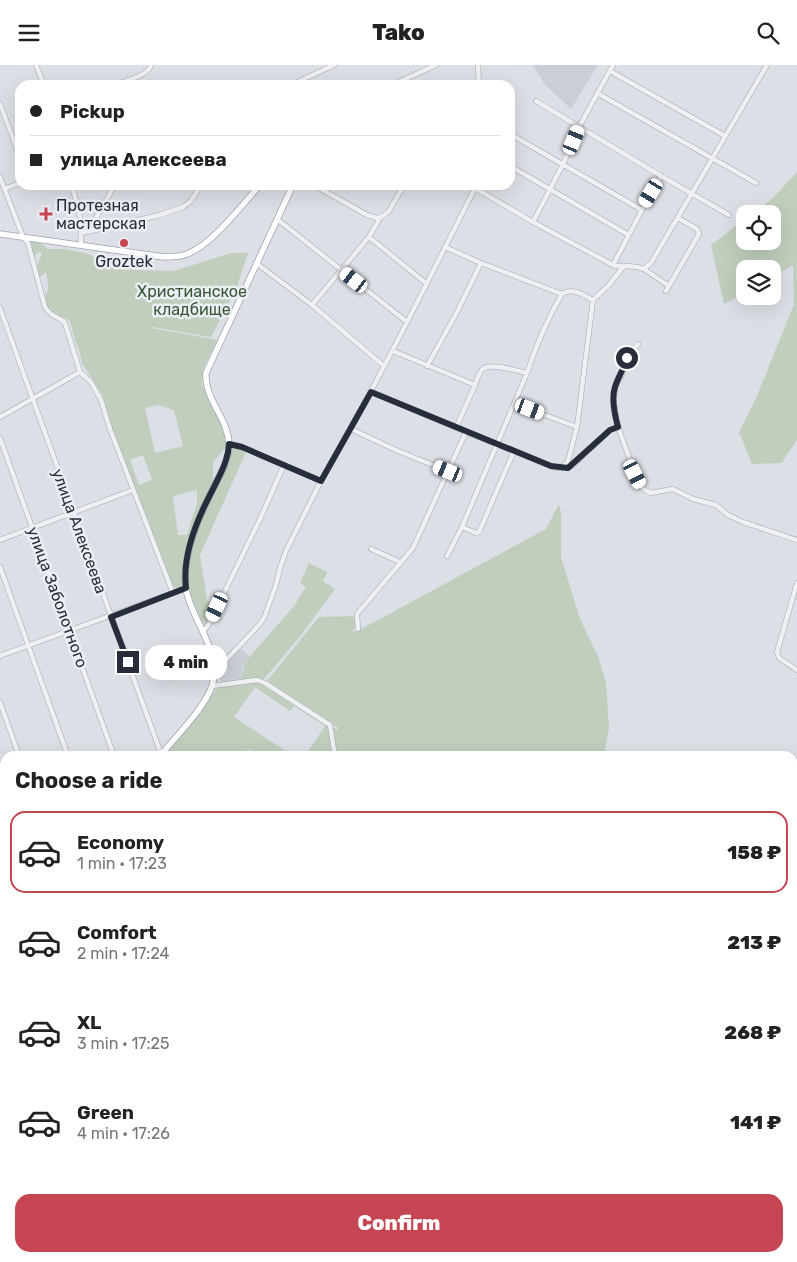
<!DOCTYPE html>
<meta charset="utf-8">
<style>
:root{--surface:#fff;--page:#f2f2f2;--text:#222;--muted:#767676;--line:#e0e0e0;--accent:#c54652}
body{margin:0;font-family:Rubik,sans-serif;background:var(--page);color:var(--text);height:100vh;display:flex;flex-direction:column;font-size:19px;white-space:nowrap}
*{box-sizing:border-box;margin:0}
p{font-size:16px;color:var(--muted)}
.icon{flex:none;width:28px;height:28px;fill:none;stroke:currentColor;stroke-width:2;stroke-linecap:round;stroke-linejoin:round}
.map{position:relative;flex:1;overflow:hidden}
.details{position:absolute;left:0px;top:686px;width:798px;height:511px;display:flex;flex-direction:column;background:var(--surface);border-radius:15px 15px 0 0;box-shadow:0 5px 20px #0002}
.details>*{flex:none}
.banner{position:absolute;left:15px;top:15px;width:500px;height:110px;border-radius:15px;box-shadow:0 5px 20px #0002;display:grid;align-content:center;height:110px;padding:0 15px;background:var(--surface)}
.buttons{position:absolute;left:736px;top:140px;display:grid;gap:10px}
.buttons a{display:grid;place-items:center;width:45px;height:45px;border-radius:10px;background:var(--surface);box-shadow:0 5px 20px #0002;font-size:25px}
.end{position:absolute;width:22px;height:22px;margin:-11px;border:6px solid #272d3a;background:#fff;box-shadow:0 0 0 2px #fff}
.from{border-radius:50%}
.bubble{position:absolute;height:35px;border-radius:15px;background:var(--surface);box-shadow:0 5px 20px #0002;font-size:16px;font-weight:800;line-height:35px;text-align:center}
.car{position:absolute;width:15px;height:30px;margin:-15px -8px;border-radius:6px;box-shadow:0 0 4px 1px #0007;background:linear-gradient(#fff 24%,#345 0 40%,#fff 0 76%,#345 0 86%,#fff 0)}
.banner b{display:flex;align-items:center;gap:18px;height:48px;font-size:19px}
.banner b+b{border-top:1px solid var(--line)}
.banner i{width:12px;height:12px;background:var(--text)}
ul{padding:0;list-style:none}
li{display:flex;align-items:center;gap:15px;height:82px;margin:0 10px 8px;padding:0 5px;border:2px solid transparent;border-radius:15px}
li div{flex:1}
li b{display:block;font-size:19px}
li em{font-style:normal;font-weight:800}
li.active{border-color:var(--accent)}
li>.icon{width:45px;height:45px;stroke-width:1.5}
h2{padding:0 15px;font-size:22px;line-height:60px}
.cta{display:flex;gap:10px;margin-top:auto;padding:10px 15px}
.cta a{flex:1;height:58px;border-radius:15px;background:var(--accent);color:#fff;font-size:20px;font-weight:800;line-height:58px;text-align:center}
header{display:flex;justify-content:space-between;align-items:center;height:65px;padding:0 15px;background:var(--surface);font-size:22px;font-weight:800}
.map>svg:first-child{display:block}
.built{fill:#caced6}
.green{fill:#c1cebd;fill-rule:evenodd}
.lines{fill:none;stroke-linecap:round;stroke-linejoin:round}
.minor-casing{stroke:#a2a6ae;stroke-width:5.5}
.major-casing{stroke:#9ca3b0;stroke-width:7}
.minor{stroke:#eef0f4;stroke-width:4.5}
.major{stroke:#fff;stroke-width:5.5}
.route{stroke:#272d3a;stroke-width:6}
.poi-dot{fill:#c54652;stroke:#ebeef3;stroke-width:2}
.labels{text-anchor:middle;stroke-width:5;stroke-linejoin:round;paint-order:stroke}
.poi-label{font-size:16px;fill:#272d3a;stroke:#ebeef3;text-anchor:start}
.park-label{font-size:16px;fill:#395535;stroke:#ebeef3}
.street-label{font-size:16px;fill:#272d3a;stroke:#ebeef3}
</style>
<header><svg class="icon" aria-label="menu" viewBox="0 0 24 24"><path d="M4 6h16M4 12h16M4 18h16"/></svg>Tako<svg class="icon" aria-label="search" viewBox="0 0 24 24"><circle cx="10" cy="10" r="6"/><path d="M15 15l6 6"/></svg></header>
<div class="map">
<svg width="797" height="1197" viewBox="0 0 797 1197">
<rect width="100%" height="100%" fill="#dcdfe5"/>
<g class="built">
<path d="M533,0H598L571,44L545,20Z"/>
<path d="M239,582L250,592L242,604L240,615L224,618L218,613L215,603Z"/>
</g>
<g class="green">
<path d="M797,107V375L781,398L752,399L739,367L757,331L794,239L793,200L773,212L772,204H745V227L724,239L711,180L745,154V176H772V149H752L772,134Z"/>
<path d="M31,176L39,177L48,184H63L85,188L132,205L174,206L231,188H248L236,224L211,272L152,262V263L217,275L203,304L202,320L221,357L226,372V382L213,397V418L203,438L189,477L183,518L180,523H176L172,519L106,347L103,331L82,298L79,284L75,276L70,256C65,252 60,252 55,249C46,244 42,232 49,224L46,207L40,212L37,202L42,188L39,187L33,192ZM158,340L174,345L183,381L155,388L145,343ZM143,390L152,415L139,420L130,395ZM197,425V438L187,470H178L173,431Z"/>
<path d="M237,382L246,387L200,490L207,536L216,540L207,558L204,559C199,553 198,545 194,538C170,490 218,429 232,384Z"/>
<path d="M559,439L561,448V492L580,554L597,589L606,617L609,663L604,691H305L325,661L294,641L290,646L255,622L234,652L293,691H253L250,684L237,689L238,691H164L218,623L248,617L262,618L337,665L338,662L333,661L269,619L267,616L319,552L353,551C356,557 356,560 353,566L356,567L546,464Z"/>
<path d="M309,498L327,507L323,516L335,524L302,569L265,613L260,615H240L246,596L294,541L306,522L300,518Z"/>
<path d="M5,884V989L2,992L0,991V919L1,918L0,890Z"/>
</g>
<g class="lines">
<defs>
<g id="minor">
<path d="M36,0L44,20"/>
<path d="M478,0L479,20"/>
<path d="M610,6L725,71"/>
<path d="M116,20C127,14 147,12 151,0"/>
<path d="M291,20L334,0"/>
<path d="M392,20L436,0"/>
<path d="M597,28L756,118"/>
<path d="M536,36L661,111L729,150"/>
<path d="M0,39L20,92"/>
<path d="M510,101L627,169"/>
<path d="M0,112L23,172L28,178L45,242C51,253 58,250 65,258L80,307L91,317L101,335L110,364L173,528"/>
<path d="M72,120L80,152L81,180"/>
<path d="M314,120L367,150L377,153L383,151L389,146L404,120"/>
<path d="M477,120L475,123L533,157L613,200L642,145L510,69"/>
<path d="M4,124L20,118"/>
<path d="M642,145L661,111"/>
<path d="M277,154L407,257"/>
<path d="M533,157L563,99L579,62L613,0"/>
<path d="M82,163L96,153L115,120"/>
<path d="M82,168L160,150L183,142L191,136L201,120"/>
<path d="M369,172L427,219"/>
<path d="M256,198L312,240L384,301"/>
<path d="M481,198L562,229"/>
<path d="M613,200C626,204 630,198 644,204L651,198L767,0"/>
<path d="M644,204L669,221"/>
<path d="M666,226L699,169L697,164L678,153"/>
<path d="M312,240L369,172L380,153"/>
<path d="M0,243L161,689"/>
<path d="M638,279L627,293L624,305L615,323L614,337L617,359L635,409L642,423L650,428L673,424L693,434L716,440L728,450L743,457L797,475"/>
<path d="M393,286L475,320C477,315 479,306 484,303C492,298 518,306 527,308C537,278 546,256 562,229C573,222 583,230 593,235"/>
<path d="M427,301L456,249L481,198L445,182"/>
<path d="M371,327L466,367L556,403H565L572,401L610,365L619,362"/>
<path d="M515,339L577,362"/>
<path d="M0,352L80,307"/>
<path d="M456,363L475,320"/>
<path d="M351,364L398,386L448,406L466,367"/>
<path d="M0,373L114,691"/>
<path d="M514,386L479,467L476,468L462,462L527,308"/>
<path d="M562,402L568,396L577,362L593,235L609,220L623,202"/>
<path d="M321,416C376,321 425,222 475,123L470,120"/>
<path d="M0,475L133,425"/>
<path d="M371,484L400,497"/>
<path d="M447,491L462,462"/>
<path d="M0,502L68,691"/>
<path d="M797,518L777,587L779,593L797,605"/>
<path d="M358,564L357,549L413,483L448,406"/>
<path d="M203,567L209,559L260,454L284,400L242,382L229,379"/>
<path d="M0,591L186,523"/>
<path d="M213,602L223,598L259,560L264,553L276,520L280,503L286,486L321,416L284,400"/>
<path d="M212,621L257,615L265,618L330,660L335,691"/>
<path d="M0,637L19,691"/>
<path d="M792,733L797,728"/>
<path d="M0,757L5,755"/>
<path d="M0,775L5,789"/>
<path d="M792,813L797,816"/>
<path d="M792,884L797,880"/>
<path d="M792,942L797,938"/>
<path d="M0,952L5,946"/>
<path d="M792,1003L797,998"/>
<path d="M792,1026L797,1031"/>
<path d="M0,1036L5,1029"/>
<path d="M792,1060L797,1055"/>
<path d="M792,1118L797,1114"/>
<path d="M792,1176L797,1172"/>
<path d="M198,1192V1197"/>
<path d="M483,1192L485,1197"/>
<path d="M722,1192L726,1197"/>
<path d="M127,1197L131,1192"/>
<path d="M246,1197L247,1192"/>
<path d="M288,1197V1192"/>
<path d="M341,1197V1192"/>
<path d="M384,1197L385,1192"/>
<path d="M491,1197L494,1192"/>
<path d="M609,1197L614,1192"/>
<path d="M713,1197L717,1192"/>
<path d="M772,1197L776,1192"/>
</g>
<g id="major">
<path d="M0,169L164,192C172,192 180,192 187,189C213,179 241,141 260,120"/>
<path d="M160,691C175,672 204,644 212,621C224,583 184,549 185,512C186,484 197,457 209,432C216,415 230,398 229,379C228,353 204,334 206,308L293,120"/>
<path d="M0,885L5,879"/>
</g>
</defs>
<use href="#minor" class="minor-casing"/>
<use href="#major" class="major-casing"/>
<use href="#minor" class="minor"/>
<use href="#major" class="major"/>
</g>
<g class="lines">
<path class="route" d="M128,597L111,552L186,523C182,492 196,457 210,430C218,413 228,398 229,379L242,382L321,416L371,327L551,401L568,403L610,365L618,362C615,351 611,334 615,322C618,312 624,304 627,293"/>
</g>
<g class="poi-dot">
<path d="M43.5 141.5h5v5h5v5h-5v5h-5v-5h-5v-5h5z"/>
<circle cx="124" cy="178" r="5"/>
</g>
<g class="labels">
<g class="poi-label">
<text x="56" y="146">Протезная<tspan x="56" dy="18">мастерская</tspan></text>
<text x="124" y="202" text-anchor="middle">Groztek</text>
</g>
<g class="park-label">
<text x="192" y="232">Христианское<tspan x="192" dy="18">кладбище</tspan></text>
</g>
<g class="street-label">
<text transform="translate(80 466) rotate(70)" y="6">улица Алексеева</text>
<text transform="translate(58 532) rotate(70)" y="6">улица Заболотного</text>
</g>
</g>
</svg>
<div class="buttons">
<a><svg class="icon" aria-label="locate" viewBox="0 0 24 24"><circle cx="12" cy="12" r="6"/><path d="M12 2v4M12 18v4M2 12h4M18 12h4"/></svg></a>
<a><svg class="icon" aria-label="layers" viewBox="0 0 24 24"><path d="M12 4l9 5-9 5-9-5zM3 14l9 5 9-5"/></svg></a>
</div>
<i class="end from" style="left:627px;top:293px"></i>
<i class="end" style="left:128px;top:597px"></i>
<div class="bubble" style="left:145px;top:580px;width:82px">4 min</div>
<i class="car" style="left:574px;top:75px;rotate:23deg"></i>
<i class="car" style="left:651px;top:128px;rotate:211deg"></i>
<i class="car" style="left:354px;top:215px;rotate:308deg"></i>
<i class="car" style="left:530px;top:344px;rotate:111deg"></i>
<i class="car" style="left:448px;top:406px;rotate:292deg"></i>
<i class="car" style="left:635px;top:409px;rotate:153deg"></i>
<i class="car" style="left:217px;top:542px;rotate:205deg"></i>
<div class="banner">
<b><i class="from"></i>Pickup</b>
<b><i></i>улица Алексеева</b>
</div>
<section class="details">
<h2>Choose a ride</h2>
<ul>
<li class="active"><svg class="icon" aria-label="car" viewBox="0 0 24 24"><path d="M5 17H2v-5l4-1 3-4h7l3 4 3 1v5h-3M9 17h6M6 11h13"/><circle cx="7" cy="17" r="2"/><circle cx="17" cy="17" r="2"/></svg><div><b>Economy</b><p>1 min · 17:23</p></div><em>158 ₽</em></li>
<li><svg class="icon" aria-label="car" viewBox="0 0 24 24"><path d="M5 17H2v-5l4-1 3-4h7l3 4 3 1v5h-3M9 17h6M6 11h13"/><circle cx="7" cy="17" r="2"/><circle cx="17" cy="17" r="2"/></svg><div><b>Comfort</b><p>2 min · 17:24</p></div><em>213 ₽</em></li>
<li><svg class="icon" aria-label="car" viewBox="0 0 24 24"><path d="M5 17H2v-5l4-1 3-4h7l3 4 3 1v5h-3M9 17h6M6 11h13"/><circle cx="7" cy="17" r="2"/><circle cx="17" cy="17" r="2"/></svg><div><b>XL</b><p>3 min · 17:25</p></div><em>268 ₽</em></li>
<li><svg class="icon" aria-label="car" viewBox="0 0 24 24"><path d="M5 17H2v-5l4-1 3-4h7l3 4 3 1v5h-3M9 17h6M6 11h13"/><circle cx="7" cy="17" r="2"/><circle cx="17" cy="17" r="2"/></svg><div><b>Green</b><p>4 min · 17:26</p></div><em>141 ₽</em></li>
</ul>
<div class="cta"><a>Confirm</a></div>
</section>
</div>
